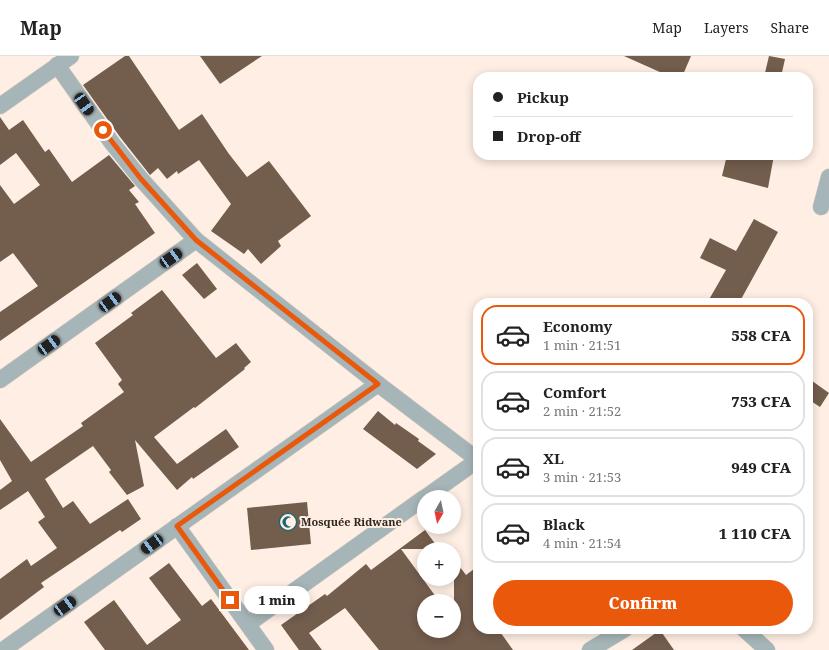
<!DOCTYPE html>
<meta charset="utf-8">
<style>
:root{--surface:#fff;--page:#f6f6f6;--text:#222;--muted:#767676;--line:#e0e0e0;--accent:#ea580c}
body{margin:0;font-family:"Noto Serif",serif;background:var(--page);color:var(--text);height:100vh;display:flex;flex-direction:column;font-size:15px;white-space:nowrap}
*{box-sizing:border-box;margin:0}
p{font-size:13px;color:var(--muted)}
.icon{flex:none;width:22px;height:22px;fill:none;stroke:currentColor;stroke-width:2;stroke-linecap:round;stroke-linejoin:round}
.map{position:relative;flex:1;overflow:hidden}
.details{position:absolute;left:473px;top:242px;width:340px;height:336px;display:flex;flex-direction:column;background:var(--surface);border-radius:16px;box-shadow:0 2px 10px #0003}
.details>*{flex:none}
.guide{position:absolute;left:473px;top:16px;width:340px;height:88px;border-radius:16px;box-shadow:0 2px 10px #0003;display:grid;align-content:center;height:88px;padding:0 20px;background:var(--surface)}
.needle{width:26px;rotate:189deg}
.fabs{position:absolute;left:417px;top:434px;display:grid;gap:8px}
.fabs a{display:grid;place-items:center;width:44px;height:44px;border-radius:50%;background:var(--surface);box-shadow:0 2px 10px #0003;font-size:20px}
.end{position:absolute;width:18px;height:18px;margin:-9px;border:5px solid #ea580c;background:#fff;box-shadow:0 0 0 2px #fff}
.from{border-radius:50%}
.bubble{position:absolute;height:28px;border-radius:14px;background:var(--surface);box-shadow:0 2px 10px #0003;font-size:13px;font-weight:800;line-height:28px;text-align:center}
.car{position:absolute;width:12px;height:24px;margin:-12px -6px;border-radius:5px;box-shadow:0 0 3px 1px #0007;background:linear-gradient(#222 24%,#8ab4d8 0 40%,#222 0 76%,#8ab4d8 0 86%,#222 0)}
.guide b{display:flex;align-items:center;gap:14px;height:38px;font-size:15px}
.guide b+b{border-top:1px solid var(--line)}
.guide i{width:10px;height:10px;background:var(--text)}
ul{padding:7px 0 0;list-style:none}
li{display:flex;align-items:center;gap:12px;height:60px;margin:0 8px 6px;padding:0 12px;border:2px solid var(--line);border-radius:16px}
li div{flex:1}
li b{display:block;font-size:15px}
li em{font-style:normal;font-weight:800}
li.selected{border-color:var(--accent)}
li>.icon{width:36px;height:36px;stroke-width:1.5}
.primary-button{display:flex;gap:8px;margin-top:auto;padding:8px 20px}
.primary-button a{flex:1;height:46px;border-radius:24px;background:var(--accent);color:#fff;font-size:16px;font-weight:800;line-height:46px;text-align:center}
header{display:flex;align-items:center;gap:24px;box-sizing:border-box;height:56px;padding:0 20px;background:var(--surface);border-bottom:1px solid var(--line)}
header strong{font-size:19px}
nav{display:flex;gap:22px;margin-inline-start:auto;font-size:14px}
.map>svg:first-child{display:block}
.building{fill:#735d4d}
.lines{fill:none;stroke-linecap:round;stroke-linejoin:round}
.minor-casing{stroke:#d9cac0;stroke-width:17}
.minor{stroke:#a6b5b7;stroke-width:16}
.route{stroke:#ea580c;stroke-width:5}
.labels{text-anchor:middle;stroke-width:4;stroke-linejoin:round;paint-order:stroke}
.poi-label{font-size:11px;font-weight:bold;fill:#312721;stroke:#feeee3;text-anchor:start}
</style>
<header>
<strong>Map</strong>
<nav><a>Map</a><a>Layers</a><a>Share</a></nav>
</header>
<div class="map">
<svg width="829" height="594" viewBox="0 0 829 594">
<rect width="100%" height="100%" fill="#feeee3"/>
<g class="building">
<path d="M125,0H129L179,74L202,58L229,98L247,121L269,105L311,160L278,185L281,190L261,208L248,193L244,198L211,175L231,148L199,104L178,118L177,115L167,123L158,112L150,119L120,81L83,29Z"/>
<path d="M200,0H262L220,28Z"/>
<path d="M624,0H691L682,21H671Z"/>
<path d="M769,0L785,3L781,21H764Z"/>
<path d="M0,61L9,74L23,64L45,96L49,93L72,126L109,99L135,130L129,134L139,146L135,148L155,177L0,285V256L38,230L13,197L0,206V129L14,148L40,129L16,97L0,109Z"/>
<path d="M727,99H774L768,132L722,120Z"/>
<path d="M754,163L778,176L739,247H707L726,214L700,202L710,182L736,195Z"/>
<path d="M197,207L217,233L204,243L182,219Z"/>
<path d="M162,234L216,302L236,287L251,306L244,312L245,313L195,352L194,351L154,381L177,408L226,373L239,391L193,423L192,421L177,434L135,384L144,430L127,439L109,416L111,414L93,390L45,423L63,452L73,445L90,468L128,443L141,463L122,476L120,474L41,527L44,531L0,564V523L27,503L31,510L57,492L38,466L45,461L28,435L0,454V434L12,425L0,404V363L31,406L83,370L81,367L124,336L118,328L122,324L95,287L133,259L131,257Z"/>
<path d="M808,322L829,337L820,351L808,343Z"/>
<path d="M378,355L395,369L396,367L419,383L418,385L436,398L417,413L363,373Z"/>
<path d="M307,446L311,488L251,494L247,452Z"/>
<path d="M425,474L439,493H401L439,545H424V575H454V503L466,519L478,510V573H498L513,594H379L345,552L309,577L322,594H299L281,569L325,538L327,540L366,508L371,514Z"/>
<path d="M169,507L202,550L211,543L249,594H105L84,566L114,544L147,589L181,564L149,522Z"/>
<path d="M660,574L674,594H632Z"/>
</g>
<g class="lines">
<defs>
<g id="minor">
<path d="M57,9L112,87L141,123L196,184L378,328L478,404"/>
<path d="M0,50L71,0"/>
<path d="M821,151L829,121"/>
<path d="M0,324L196,184"/>
<path d="M426,441L478,404"/>
<path d="M177,470L266,594"/>
<path d="M248,568L424,442"/>
<path d="M744,573L767,594"/>
<path d="M3,594L378,328"/>
<path d="M590,594L625,573"/>
</g>
</defs>
<use href="#minor" class="minor-casing"/>
<use href="#minor" class="minor"/>
</g>
<g class="lines">
<path class="route" d="M103,74L141,123L196,184L378,328L177,470L230,544"/>
</g>
<defs>
<symbol id="mosque-ring" viewBox="-11 -11 22 22"><circle r="9.5" fill="#feeee3" stroke="#1d6772" stroke-width="1.5"/><path d="M3.5-4.9A6 6 0 1 0 3.5 4.9A5 5 0 1 1 3.5-4.9Z" fill="#1d6772"/></symbol>
</defs>
<g fill-rule="evenodd">
<use href="#mosque-ring" x="278" y="456" width="20" height="20"/>
</g>
<g class="labels">
<g class="poi-label">
<text x="301" y="470">Mosquée Ridwane</text>
</g>
</g>
</svg>
<div class="fabs">
<a><svg class="needle" viewBox="-14 -14 28 28"><path d="M0-13l5 13h-10z" fill="#e53935"/><path d="M0 13l5-13h-10z" fill="#767676"/></svg></a>
<a>+</a>
<a>−</a>
</div>
<i class="end from" style="left:103px;top:74px"></i>
<i class="end" style="left:230px;top:544px"></i>
<div class="bubble" style="left:244px;top:530px;width:66px">1 min</div>
<i class="car" style="left:84px;top:48px;rotate:145deg"></i>
<i class="car" style="left:171px;top:202px;rotate:55deg"></i>
<i class="car" style="left:110px;top:246px;rotate:54deg"></i>
<i class="car" style="left:49px;top:289px;rotate:54deg"></i>
<i class="car" style="left:152px;top:488px;rotate:234deg"></i>
<i class="car" style="left:65px;top:550px;rotate:54deg"></i>
<div class="guide">
<b><i class="from"></i>Pickup</b>
<b><i></i>Drop-off</b>
</div>
<section class="details">
<ul>
<li class="selected"><svg class="icon" aria-label="car" viewBox="0 0 24 24"><path d="M5 17H2v-5l4-1 3-4h7l3 4 3 1v5h-3M9 17h6M6 11h13"/><circle cx="7" cy="17" r="2"/><circle cx="17" cy="17" r="2"/></svg><div><b>Economy</b><p>1 min · 21:51</p></div><em>558 CFA</em></li>
<li><svg class="icon" aria-label="car" viewBox="0 0 24 24"><path d="M5 17H2v-5l4-1 3-4h7l3 4 3 1v5h-3M9 17h6M6 11h13"/><circle cx="7" cy="17" r="2"/><circle cx="17" cy="17" r="2"/></svg><div><b>Comfort</b><p>2 min · 21:52</p></div><em>753 CFA</em></li>
<li><svg class="icon" aria-label="car" viewBox="0 0 24 24"><path d="M5 17H2v-5l4-1 3-4h7l3 4 3 1v5h-3M9 17h6M6 11h13"/><circle cx="7" cy="17" r="2"/><circle cx="17" cy="17" r="2"/></svg><div><b>XL</b><p>3 min · 21:53</p></div><em>949 CFA</em></li>
<li><svg class="icon" aria-label="car" viewBox="0 0 24 24"><path d="M5 17H2v-5l4-1 3-4h7l3 4 3 1v5h-3M9 17h6M6 11h13"/><circle cx="7" cy="17" r="2"/><circle cx="17" cy="17" r="2"/></svg><div><b>Black</b><p>4 min · 21:54</p></div><em>1 110 CFA</em></li>
</ul>
<div class="primary-button"><a>Confirm</a></div>
</section>
</div>
